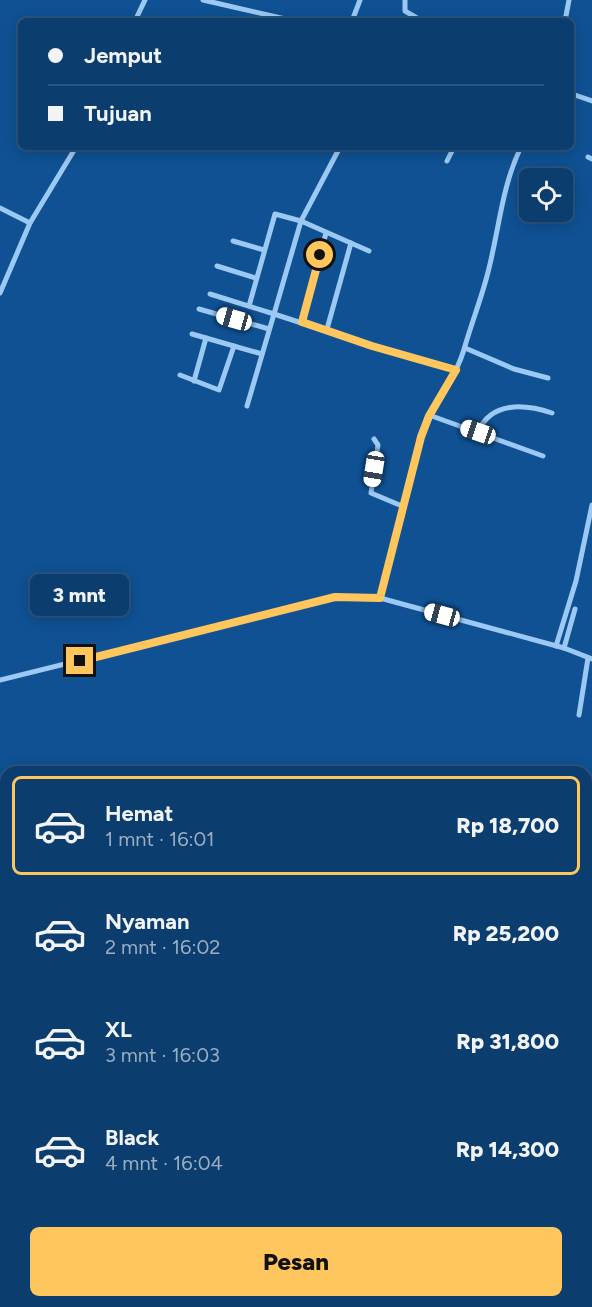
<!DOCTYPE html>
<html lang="id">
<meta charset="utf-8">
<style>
:root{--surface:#0b3d6e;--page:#144473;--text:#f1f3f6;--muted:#9aaec2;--line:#2b5681;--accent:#ffc65e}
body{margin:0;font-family:Figtree,sans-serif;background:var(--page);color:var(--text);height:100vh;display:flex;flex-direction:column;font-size:22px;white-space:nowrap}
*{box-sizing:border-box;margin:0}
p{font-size:20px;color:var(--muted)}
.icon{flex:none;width:33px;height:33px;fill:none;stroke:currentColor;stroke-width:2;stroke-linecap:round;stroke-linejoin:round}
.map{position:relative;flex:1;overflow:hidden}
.details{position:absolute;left:0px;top:766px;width:592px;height:542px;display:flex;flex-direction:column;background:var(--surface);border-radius:18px 18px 0 0;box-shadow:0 3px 15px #0003,0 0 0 2px var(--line)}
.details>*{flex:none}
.banner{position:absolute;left:18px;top:18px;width:556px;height:132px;border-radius:9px;box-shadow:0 3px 15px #0003,0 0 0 2px var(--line);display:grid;align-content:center;height:132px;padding:0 30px;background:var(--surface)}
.controls{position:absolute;left:519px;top:168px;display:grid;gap:12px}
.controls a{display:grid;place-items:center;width:54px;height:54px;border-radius:9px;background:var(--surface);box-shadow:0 3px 15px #0003,0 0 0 2px var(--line);font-size:30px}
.end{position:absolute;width:27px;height:27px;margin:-14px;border:8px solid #ffc65e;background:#111;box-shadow:0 0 0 3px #111}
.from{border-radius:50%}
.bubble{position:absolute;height:42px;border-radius:9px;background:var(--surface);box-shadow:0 3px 15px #0003,0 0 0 2px var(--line);font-size:20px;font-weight:800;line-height:42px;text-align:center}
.car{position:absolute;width:18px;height:36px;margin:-18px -9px;border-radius:8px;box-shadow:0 0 4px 2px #0007;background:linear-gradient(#fff 24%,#345 0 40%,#fff 0 76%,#345 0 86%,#fff 0)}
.banner b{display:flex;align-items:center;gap:21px;height:57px;font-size:22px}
.banner b+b{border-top:2px solid var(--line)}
.banner i{width:15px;height:15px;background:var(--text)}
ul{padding:10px 0 0;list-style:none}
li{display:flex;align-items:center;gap:18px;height:99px;margin:0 12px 9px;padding:0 18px;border:3px solid transparent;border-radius:9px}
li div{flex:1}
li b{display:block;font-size:22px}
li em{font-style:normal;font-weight:800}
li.active{border-color:var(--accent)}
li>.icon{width:54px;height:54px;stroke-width:1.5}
.button{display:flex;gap:12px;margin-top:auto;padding:12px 30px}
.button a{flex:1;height:69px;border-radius:9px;background:var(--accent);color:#111;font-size:24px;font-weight:800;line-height:69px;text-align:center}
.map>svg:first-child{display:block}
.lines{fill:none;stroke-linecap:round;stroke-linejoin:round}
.minor{stroke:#9bc9f4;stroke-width:5}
.rail{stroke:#fff;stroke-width:1.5;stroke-dasharray:10 4.5;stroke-linecap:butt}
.route{stroke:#ffc65e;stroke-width:8}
</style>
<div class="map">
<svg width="592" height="1307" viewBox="0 0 592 1307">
<rect width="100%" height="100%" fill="#0f5193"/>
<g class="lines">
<g class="minor">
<path d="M203,0L294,21"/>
<path d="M405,0V11L422,21"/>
<path d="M135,21L145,0"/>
<path d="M352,21L360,0"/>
<path d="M565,21L569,0"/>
<path d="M572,94L592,101"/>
<path d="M340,147L301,221L274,314L372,346L456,370"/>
<path d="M521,147C501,188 499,232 487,276C481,299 472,322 465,346C456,379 433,405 421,437L380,598L564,648L592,659"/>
<path d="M588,157L592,159"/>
<path d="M447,161L454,147"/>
<path d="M0,208L30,223"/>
<path d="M233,241L264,250"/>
<path d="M217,266L256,278"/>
<path d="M0,293L30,223L76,147"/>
<path d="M210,294L274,314L247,406"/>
<path d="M249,306L275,214L301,221L369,251"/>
<path d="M199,309L269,329"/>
<path d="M302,322L326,233"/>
<path d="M327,329L351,243"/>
<path d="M192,334L262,354"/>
<path d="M465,348L514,369L548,378"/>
<path d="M180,375L219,390L234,346"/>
<path d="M194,381L206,338"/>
<path d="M429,415L543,456"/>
<path d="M478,432C491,401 525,404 552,413"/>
<path d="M374,439L378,445L371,493L402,506"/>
<path d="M556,646L576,581L592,505"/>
<path d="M564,648L575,609"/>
<path d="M0,680L335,597L380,598"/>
<path d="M579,715L588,658"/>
<path d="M586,880L592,867"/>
<path d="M586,1028L592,1019"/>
<path d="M586,1052H592"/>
<path d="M586,1122L592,1117"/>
<path d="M416,1302L428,1307"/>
<path d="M325,1307L333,1302"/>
<path d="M363,1307L367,1302"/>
</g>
<g class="rail">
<path d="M586,1117L592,1112"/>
<path d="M318,1307L326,1302"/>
</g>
</g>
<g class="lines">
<path class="route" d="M80,661L335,597L380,598L421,437L429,416L456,370L372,346L302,322L320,255"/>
</g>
</svg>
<div class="controls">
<a><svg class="icon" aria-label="locate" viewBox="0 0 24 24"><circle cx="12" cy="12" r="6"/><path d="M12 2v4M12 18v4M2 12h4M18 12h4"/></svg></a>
</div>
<i class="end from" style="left:320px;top:255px"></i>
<i class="end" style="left:80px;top:661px"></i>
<div class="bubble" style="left:30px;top:574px;width:99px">3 mnt</div>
<i class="car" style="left:234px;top:319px;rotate:286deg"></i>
<i class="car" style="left:478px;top:432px;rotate:289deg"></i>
<i class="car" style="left:374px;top:469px;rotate:189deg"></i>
<i class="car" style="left:442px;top:615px;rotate:285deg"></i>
<div class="banner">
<b><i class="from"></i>Jemput</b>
<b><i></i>Tujuan</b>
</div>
<section class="details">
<ul>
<li class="active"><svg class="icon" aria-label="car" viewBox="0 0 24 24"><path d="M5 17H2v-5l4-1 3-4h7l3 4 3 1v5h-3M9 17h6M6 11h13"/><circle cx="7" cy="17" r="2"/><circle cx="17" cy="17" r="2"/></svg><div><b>Hemat</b><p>1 mnt · 16:01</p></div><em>Rp 18,700</em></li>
<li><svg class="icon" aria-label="car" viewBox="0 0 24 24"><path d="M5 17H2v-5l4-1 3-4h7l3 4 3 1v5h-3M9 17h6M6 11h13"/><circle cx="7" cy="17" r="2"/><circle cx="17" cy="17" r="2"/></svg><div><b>Nyaman</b><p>2 mnt · 16:02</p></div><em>Rp 25,200</em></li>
<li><svg class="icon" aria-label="car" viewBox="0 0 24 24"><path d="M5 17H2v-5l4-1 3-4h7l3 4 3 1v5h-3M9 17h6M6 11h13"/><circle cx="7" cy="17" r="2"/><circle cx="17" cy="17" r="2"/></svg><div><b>XL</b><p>3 mnt · 16:03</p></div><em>Rp 31,800</em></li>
<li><svg class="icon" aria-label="car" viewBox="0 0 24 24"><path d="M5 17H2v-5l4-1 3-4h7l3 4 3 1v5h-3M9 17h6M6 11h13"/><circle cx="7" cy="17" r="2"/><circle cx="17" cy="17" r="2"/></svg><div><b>Black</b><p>4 mnt · 16:04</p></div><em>Rp 14,300</em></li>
</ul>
<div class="button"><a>Pesan</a></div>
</section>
</div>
